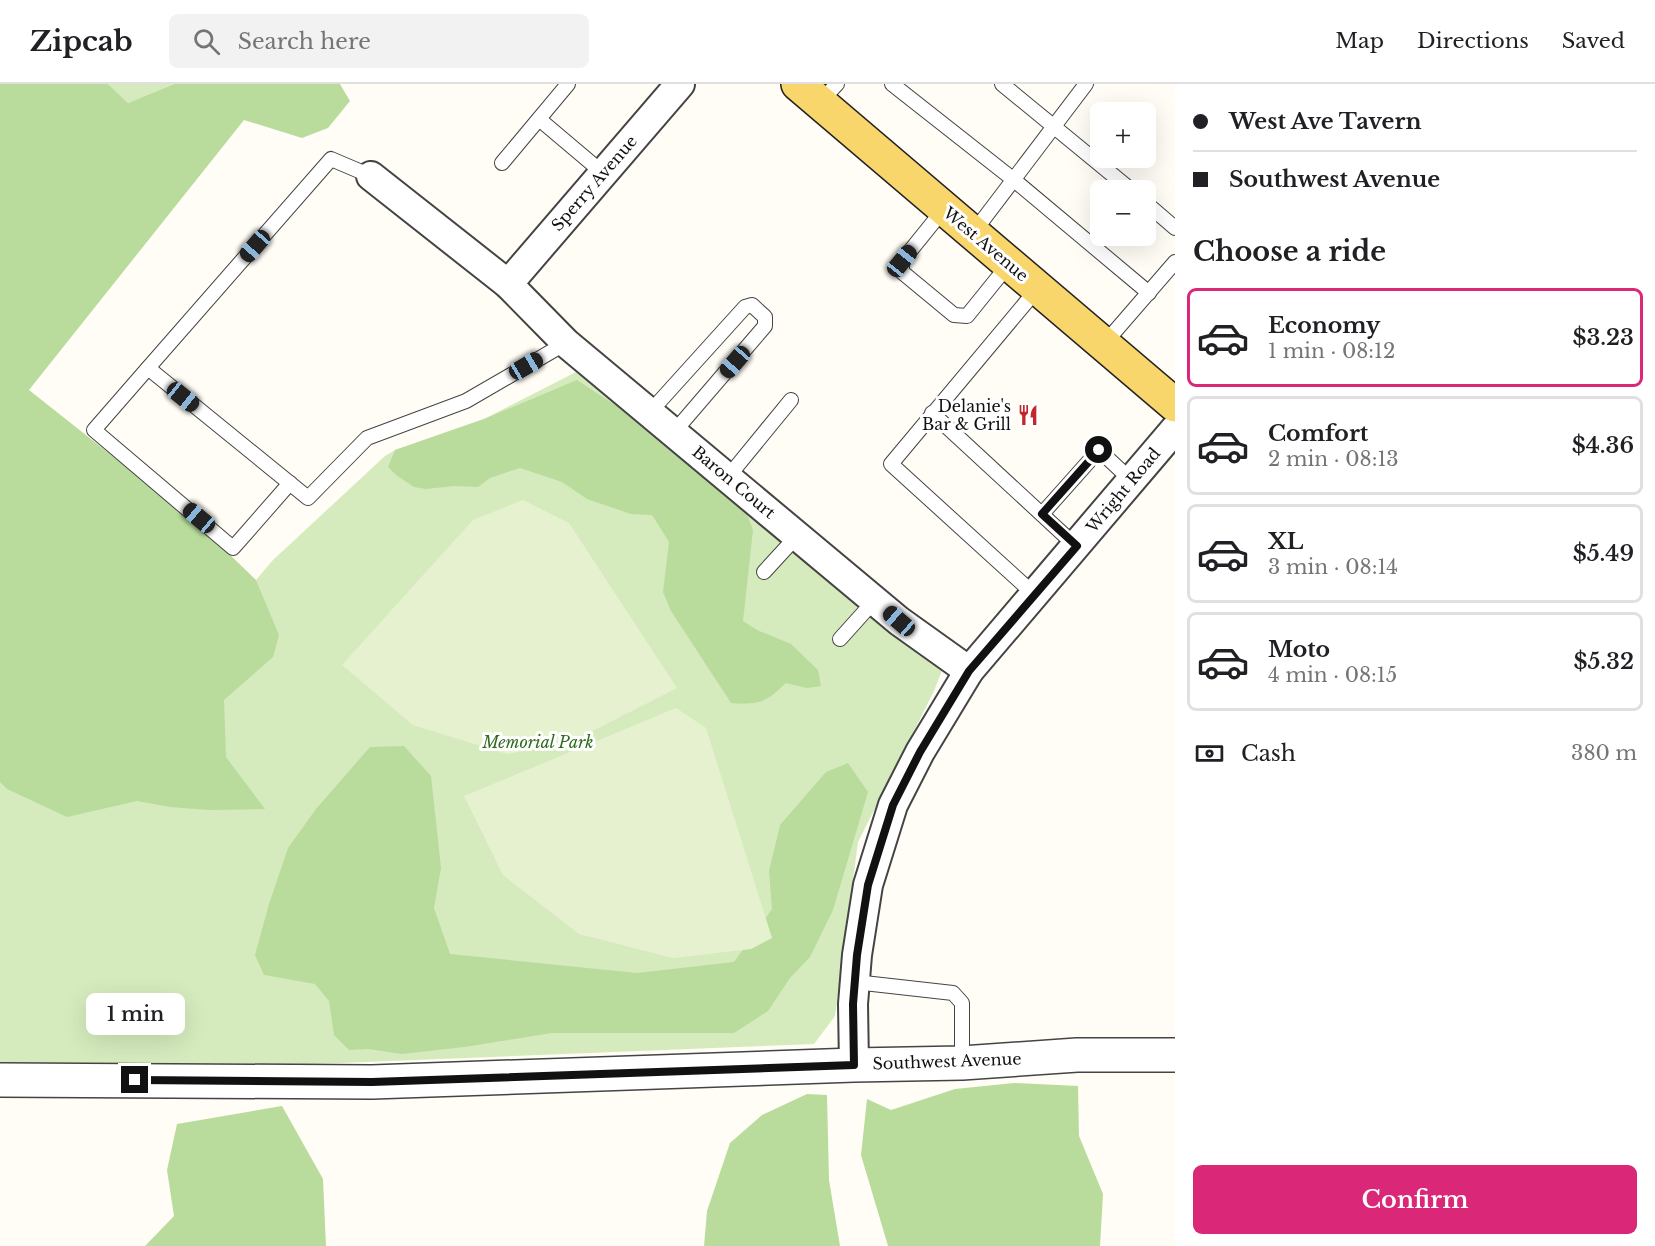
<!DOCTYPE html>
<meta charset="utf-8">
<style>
:root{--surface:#fff;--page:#f2f2f2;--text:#202124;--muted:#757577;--line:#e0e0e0;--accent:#db2777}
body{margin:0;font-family:"Libre Baskerville",serif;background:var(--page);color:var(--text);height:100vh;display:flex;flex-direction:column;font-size:22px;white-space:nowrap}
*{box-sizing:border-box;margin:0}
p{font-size:20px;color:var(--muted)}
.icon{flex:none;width:33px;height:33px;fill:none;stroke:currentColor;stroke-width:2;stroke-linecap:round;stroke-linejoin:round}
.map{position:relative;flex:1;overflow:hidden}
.panel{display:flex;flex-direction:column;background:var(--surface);width:480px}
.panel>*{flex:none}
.guide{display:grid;align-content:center;height:132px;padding:0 18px;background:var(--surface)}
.controls{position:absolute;left:1090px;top:18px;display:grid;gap:12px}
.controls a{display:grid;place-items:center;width:66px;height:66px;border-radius:9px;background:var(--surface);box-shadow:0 6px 24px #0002;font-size:30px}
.end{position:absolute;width:27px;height:27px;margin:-14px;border:8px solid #111;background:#fff;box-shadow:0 0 0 3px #fff}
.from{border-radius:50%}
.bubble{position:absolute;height:42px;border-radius:9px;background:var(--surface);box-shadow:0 6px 24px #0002;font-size:20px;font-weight:600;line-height:42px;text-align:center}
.car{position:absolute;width:18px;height:36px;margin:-18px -9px;border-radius:8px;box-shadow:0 0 4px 2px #0007;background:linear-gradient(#222 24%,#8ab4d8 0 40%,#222 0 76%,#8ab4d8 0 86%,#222 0)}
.guide b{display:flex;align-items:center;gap:21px;height:57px;font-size:22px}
.guide b+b{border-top:2px solid var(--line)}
.guide i{width:15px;height:15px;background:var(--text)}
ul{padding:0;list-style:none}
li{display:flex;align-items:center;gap:18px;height:99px;margin:0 12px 9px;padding:0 6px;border:3px solid var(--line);border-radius:9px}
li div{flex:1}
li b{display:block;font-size:22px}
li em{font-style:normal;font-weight:600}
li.active{border-color:var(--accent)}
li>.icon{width:54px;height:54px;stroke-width:1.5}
h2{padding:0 18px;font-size:27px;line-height:72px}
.pay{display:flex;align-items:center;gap:15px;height:66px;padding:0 18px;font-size:22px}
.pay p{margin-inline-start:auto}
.button{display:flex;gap:12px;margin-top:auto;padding:12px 18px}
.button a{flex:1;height:69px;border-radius:9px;background:var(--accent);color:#fff;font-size:24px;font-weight:600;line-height:69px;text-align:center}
header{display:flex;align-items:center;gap:36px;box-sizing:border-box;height:84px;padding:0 30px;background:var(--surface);border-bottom:2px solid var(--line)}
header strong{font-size:28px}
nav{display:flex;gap:33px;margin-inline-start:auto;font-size:21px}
.search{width:420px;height:54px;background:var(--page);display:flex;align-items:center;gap:15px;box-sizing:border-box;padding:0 21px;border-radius:9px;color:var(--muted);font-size:22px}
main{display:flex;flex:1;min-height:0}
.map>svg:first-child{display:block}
.green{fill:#d5ebbd}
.forest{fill:#b9dc9c}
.pitch{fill:#e6f2cf}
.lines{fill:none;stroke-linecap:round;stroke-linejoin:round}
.service-casing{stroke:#444;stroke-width:16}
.minor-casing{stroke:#444;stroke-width:32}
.tertiary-casing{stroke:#444;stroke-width:36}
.primary-casing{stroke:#222;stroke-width:36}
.service{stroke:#fff;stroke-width:14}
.minor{stroke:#fff;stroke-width:28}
.tertiary{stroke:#fff;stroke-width:33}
.primary{stroke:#f9d66b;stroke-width:33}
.route{stroke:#111;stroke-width:8}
.labels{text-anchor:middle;stroke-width:6;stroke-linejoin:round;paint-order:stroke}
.street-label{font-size:16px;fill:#111;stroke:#fff}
.poi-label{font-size:16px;fill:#111;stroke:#fff;text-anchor:end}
.park-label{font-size:16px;font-style:italic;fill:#2f6b1f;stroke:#fff}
</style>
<header>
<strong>Zipcab</strong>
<div class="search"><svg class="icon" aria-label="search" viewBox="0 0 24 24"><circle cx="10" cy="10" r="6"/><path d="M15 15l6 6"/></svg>Search here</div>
<nav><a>Map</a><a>Directions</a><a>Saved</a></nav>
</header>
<main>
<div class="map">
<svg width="1175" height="1162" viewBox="0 0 1175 1162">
<rect width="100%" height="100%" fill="#fffdf5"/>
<g class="green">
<path d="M108,0H174L128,19Z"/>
<path d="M582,285L942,586L934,607L858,758L835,932L814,960L315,980L0,985V537L256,496L273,476L385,372L395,366L484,335Z"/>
</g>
<g class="forest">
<path d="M0,0H108L128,19L174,0H340L350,17L328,44L302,54L244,36L29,306L197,439L256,496L279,551L273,573L224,616L226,673L265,725L209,726L170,723L137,717L67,733L7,705L0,698Z"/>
<path d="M577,296L615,321L747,430L753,446L743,537L757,546L791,560L818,586L821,602L807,604L786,599C766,618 760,621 731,619L671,527L663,508L669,458L652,431L631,430L587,415L562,398L520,384L490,394L478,403L454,402L426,405L414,403L396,391L388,383L395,366L484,335Z"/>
<path d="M404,662L431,692L441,784L434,824L450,870L637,889L734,878L772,825L769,787L780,741L826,688L848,679L868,708L833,826L810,873L790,894L768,927L734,949H552L464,963L402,970L368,965L349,966L334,951L329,917L315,900L264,891L255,871L269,820L288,764L316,725L370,663Z"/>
<path d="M1014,999L1078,1002L1079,1052L1103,1110L1100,1162H888L861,1071L867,1015L891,1026L955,1005Z"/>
<path d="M807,1010L827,1011L829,1096L840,1162H704L707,1127L730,1059L762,1031Z"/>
<path d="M282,1022L323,1095L326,1162H145L174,1132L167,1086L177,1040Z"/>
</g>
<g class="pitch">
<path d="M523,416L569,439L677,604L569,659L507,670L413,641L342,581L473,436Z"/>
<path d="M676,624L706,644L772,854L751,865L673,874L579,850L503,791L464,712Z"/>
</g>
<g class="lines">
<defs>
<g id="service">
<path d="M892,0L1014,96L1149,209"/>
<path d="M1002,0L1131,106"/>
<path d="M820,18L837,0"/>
<path d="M539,35L603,89"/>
<path d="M502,79L568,0"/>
<path d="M371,92L331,75L148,284L308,414L367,354L466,317L566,259"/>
<path d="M1146,119L1175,144"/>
<path d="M944,125L902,177V188L954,231L967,232L1009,180"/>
<path d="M973,149L1086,0"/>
<path d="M1104,260L1175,178"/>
<path d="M148,284L94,346L233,464L290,399"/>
<path d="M650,328L745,223L752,221L765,233V242L674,348"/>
<path d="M932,329L1076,462"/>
<path d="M728,393L791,316"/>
<path d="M1042,430L1099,366L1132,397"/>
<path d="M764,488L798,451"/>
<path d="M1035,511L891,380L1038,204"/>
<path d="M840,555L875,516"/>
<path d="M855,898L953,909L962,919V979"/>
</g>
<g id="minor">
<path d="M371,92L508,200L566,259L899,537L969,587"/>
<path d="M508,200L680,0"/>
<path d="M854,981L853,920L857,871L868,801L893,721L920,668L969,587L1175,345"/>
</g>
<path id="tertiary" d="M0,996L372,998L854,981L962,979L1077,971H1175"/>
<path id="primary" d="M798,0L1175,321"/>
</defs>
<use href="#service" class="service-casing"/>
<use href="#minor" class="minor-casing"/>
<use href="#tertiary" class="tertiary-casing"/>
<use href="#primary" class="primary-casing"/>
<use href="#service" class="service"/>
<use href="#minor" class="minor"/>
<use href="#tertiary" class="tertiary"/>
<use href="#primary" class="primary"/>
</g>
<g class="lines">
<path class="route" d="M135,996L372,998L854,981L853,920L857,871L868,801L893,721L920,668L969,587L1077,462L1042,430L1099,366"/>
</g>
<defs>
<symbol id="restaurant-bare" viewBox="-9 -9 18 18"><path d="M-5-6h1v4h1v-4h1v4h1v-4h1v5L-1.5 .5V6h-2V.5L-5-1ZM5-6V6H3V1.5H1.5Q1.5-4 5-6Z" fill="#c4262e" stroke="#fff" stroke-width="2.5" paint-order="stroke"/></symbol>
</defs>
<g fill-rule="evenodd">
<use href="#restaurant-bare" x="1013" y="316" width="30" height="30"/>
</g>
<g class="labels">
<g class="street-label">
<text transform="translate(594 99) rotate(-49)" y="6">Sperry Avenue</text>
<text transform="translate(986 160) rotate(40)" y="6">West Avenue</text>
<text transform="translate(734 398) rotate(40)" y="6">Baron Court</text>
<text transform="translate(1123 406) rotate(-50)" y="6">Wright Road</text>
<text transform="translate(947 977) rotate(-2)" y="6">Southwest Avenue</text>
</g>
<g class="poi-label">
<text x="1011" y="328">Delanie's<tspan x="1011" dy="18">Bar &amp; Grill</tspan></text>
</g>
<g class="park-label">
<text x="538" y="664">Memorial Park</text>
</g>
</g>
</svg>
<div class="controls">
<a>+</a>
<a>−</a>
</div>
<i class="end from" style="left:1099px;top:366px"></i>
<i class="end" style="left:135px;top:996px"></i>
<div class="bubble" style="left:86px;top:909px;width:99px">1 min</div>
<i class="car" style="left:255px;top:162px;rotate:221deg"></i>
<i class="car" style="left:902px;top:177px;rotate:39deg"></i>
<i class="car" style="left:735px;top:278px;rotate:221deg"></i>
<i class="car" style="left:526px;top:282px;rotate:60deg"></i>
<i class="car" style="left:183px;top:313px;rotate:129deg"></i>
<i class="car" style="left:199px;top:434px;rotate:310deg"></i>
<i class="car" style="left:899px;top:537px;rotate:311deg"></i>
</div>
<section class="panel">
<div class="guide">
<b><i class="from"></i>West Ave Tavern</b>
<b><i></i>Southwest Avenue</b>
</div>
<h2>Choose a ride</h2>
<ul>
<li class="active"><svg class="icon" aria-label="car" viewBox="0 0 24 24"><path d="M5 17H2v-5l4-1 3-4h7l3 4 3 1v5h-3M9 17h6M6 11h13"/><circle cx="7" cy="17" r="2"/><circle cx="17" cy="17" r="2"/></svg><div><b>Economy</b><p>1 min · 08:12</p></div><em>$3.23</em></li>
<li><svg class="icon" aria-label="car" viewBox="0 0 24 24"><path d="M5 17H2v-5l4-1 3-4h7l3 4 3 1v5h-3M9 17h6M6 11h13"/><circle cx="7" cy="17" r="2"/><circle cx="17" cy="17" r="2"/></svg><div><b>Comfort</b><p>2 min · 08:13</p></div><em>$4.36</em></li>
<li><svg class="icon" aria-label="car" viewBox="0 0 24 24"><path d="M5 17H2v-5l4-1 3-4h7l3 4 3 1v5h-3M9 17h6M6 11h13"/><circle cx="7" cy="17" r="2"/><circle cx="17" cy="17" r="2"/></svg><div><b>XL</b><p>3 min · 08:14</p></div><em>$5.49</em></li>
<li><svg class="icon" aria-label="car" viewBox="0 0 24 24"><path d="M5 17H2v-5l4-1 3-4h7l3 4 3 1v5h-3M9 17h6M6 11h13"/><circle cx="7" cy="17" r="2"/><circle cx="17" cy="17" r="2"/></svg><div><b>Moto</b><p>4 min · 08:15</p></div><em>$5.32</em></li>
</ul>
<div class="pay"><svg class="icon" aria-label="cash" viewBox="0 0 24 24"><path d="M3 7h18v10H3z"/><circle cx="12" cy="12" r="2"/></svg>Cash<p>380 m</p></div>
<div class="button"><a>Confirm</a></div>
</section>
</main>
